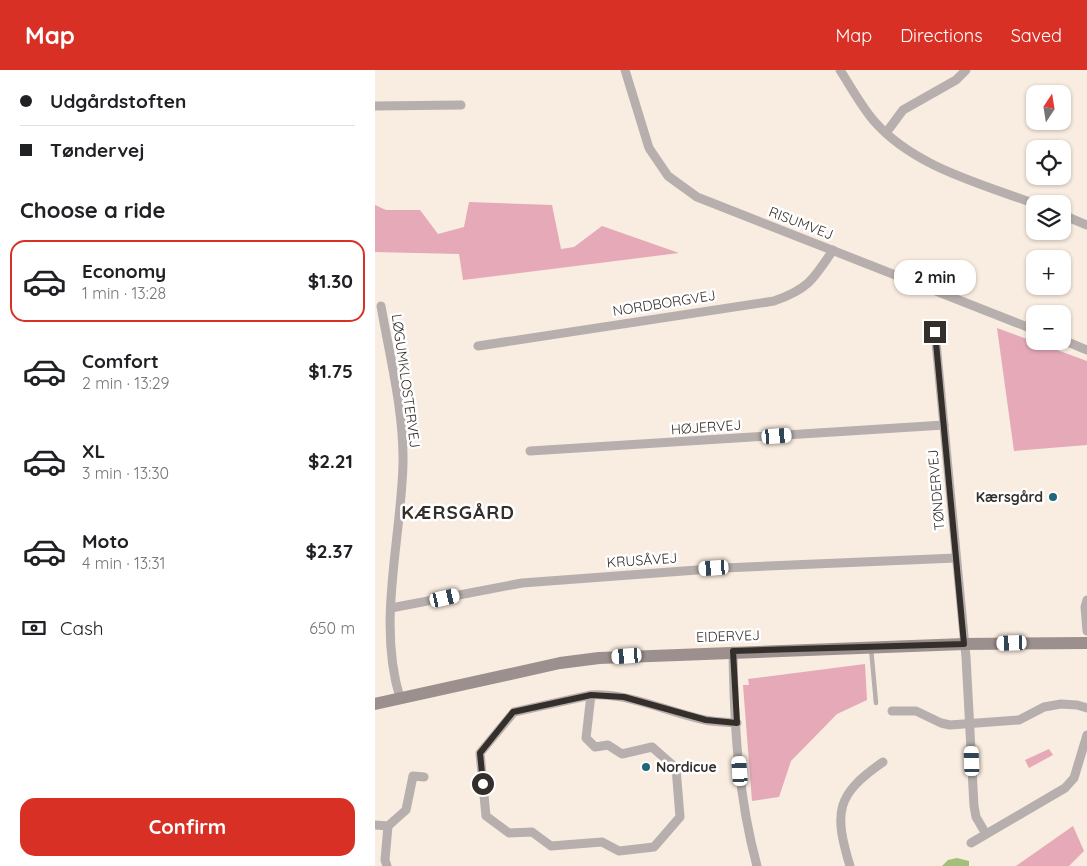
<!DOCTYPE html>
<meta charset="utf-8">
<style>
:root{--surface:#fff;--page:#f2f2f2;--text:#202124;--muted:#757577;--line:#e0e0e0;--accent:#d93025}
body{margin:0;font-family:Quicksand,sans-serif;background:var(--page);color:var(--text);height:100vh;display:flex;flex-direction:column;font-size:19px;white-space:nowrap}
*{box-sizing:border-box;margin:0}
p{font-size:16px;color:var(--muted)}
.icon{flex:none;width:28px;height:28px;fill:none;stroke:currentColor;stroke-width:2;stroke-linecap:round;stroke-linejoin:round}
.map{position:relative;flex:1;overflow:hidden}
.details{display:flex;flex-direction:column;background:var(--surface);width:375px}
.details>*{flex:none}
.guide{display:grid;align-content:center;height:110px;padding:0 20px;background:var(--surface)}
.needle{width:32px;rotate:12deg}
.fabs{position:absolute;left:651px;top:15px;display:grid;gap:10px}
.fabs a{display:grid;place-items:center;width:45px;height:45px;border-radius:10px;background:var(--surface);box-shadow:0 1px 4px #0004;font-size:25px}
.end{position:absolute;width:22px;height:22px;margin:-11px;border:6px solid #342f2b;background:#fff;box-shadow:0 0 0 2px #fff}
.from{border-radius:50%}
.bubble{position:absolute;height:35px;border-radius:15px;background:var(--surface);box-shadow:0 1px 4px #0004;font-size:16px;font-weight:700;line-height:35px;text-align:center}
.car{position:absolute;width:15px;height:30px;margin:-15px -8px;border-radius:6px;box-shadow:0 0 4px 1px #0007;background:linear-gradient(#fff 24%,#345 0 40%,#fff 0 76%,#345 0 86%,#fff 0)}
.guide b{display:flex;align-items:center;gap:18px;height:48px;font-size:19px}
.guide b+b{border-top:1px solid var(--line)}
.guide i{width:12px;height:12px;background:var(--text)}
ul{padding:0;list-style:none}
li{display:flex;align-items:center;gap:15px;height:82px;margin:0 10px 8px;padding:0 10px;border:2px solid transparent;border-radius:15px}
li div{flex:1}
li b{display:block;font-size:19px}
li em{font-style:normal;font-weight:700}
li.on{border-color:var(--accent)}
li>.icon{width:45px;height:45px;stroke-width:1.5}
h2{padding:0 20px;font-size:22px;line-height:60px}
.pay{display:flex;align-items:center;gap:12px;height:55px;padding:0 20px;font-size:19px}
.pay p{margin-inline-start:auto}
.action{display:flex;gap:10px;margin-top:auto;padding:10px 20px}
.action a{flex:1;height:58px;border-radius:15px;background:var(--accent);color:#fff;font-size:20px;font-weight:700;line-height:58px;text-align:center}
header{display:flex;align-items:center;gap:30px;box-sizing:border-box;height:70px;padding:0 25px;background:var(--accent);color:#fff}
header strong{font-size:24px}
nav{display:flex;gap:28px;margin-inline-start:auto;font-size:18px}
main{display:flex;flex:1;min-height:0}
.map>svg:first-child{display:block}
.green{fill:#e5a9b8}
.water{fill:#a3bf7b}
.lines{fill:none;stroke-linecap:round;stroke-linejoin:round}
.lane{stroke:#b7afad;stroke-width:4.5}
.street{stroke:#b7afad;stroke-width:9}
.secondary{stroke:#9c908e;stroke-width:12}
.route{stroke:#342f2b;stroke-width:6}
.poi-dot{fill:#246679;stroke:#fff;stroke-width:2}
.labels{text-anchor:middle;stroke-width:5;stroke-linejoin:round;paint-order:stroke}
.street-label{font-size:14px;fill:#342f2b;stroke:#fff}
.poi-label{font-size:14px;font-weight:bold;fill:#342f2b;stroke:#fff;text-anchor:end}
.district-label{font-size:19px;font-weight:bold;letter-spacing:1px;fill:#342f2b;stroke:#fff}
</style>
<header>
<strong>Map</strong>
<nav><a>Map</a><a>Directions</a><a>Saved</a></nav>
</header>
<main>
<section class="details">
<div class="guide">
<b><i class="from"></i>Udgårdstoften</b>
<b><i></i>Tøndervej</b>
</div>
<h2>Choose a ride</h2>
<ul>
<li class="on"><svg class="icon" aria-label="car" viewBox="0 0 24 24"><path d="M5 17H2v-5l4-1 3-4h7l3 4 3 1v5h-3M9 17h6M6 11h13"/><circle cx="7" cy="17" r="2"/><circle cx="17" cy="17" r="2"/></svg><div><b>Economy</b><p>1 min · 13:28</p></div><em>$1.30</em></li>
<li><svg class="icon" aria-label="car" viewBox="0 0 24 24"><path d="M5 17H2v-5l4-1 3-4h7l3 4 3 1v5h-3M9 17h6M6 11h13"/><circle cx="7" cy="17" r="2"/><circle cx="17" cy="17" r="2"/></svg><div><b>Comfort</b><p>2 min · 13:29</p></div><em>$1.75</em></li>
<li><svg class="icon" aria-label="car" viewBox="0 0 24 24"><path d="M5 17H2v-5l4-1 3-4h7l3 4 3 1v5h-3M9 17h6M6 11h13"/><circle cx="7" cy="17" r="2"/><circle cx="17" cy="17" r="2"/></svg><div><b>XL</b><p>3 min · 13:30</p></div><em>$2.21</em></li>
<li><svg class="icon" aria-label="car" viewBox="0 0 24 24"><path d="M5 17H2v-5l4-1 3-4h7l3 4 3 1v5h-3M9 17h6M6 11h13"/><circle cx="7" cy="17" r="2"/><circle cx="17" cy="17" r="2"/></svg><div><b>Moto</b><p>4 min · 13:31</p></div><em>$2.37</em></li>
</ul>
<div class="pay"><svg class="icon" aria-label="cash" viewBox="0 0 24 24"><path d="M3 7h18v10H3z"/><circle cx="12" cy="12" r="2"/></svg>Cash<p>650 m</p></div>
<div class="action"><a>Confirm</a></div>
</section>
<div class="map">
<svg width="712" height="796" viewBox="0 0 712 796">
<rect width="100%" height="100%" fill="#f9ece0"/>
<g class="green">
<path d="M94,132L177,135L186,179L199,177L227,156L304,183L88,210L84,184L0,182V135L11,140H45L63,164L89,157Z"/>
<path d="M622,258L712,291V375L639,381Z"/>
<path d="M490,594L492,630L462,644L416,691L404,727L377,731L368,615H374L373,609Z"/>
<path d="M674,679L678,685L654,698L650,690Z"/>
<path d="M698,756L709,781L694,796H641Z"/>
</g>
<path class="water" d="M582,788L594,791V796H567L573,790Z"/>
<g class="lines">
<path class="lane" d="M496,578L501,633"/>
<g class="street">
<path d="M250,0L274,78L293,106L322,127L660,260"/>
<path d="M465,0C476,17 486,36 499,51C539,97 605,113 660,134"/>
<path d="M0,36L86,35"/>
<path d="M511,63L528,40L581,10L591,0"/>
<path d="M688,145L712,155"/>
<path d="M6,236C15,288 29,342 28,394C26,471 2,553 25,628"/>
<path d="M560,262L591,587L599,736L601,747L611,764"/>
<path d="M688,270L712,280"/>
<path d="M103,276L399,231C433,219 438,210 458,180"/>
<path d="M155,381L569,355"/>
<path d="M712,530L710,537L712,561"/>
<path d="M16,538L147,513L349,498L581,488"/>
<path d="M358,581C359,653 363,727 382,796"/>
<path d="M216,625L211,668L220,677L233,675L247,684L277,677L301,698L305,747L279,777L244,781L227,772L176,776L157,762L134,763L111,746L105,683L139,642L216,625C255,623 292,642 330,650C340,652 351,652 362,653"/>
<path d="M517,641H541L566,653L575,655L644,650L669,637L686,634L702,635L712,638"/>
<path d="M0,755L13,756L31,740L38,706L49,707"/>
<path d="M596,773L690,718L699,708L712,665"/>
<path d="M12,796L10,790L13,756"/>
<path d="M475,796C459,743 460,725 508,692"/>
</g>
<path class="secondary" d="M0,634L185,593L224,588L589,574L712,573"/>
</g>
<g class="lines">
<path class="route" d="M108,714L105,683L138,642L216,625L249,627L331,650L362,653L358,581L589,574L560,262"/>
</g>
<g class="poi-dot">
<circle cx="678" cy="427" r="5"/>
<circle cx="271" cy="697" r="5"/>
</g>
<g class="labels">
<g class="street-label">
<text transform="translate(426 153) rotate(21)" y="5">RISUMVEJ</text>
<text transform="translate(289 233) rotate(-9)" y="5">NORDBORGVEJ</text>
<text transform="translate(31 311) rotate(82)" y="5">LØGUMKLOSTERVEJ</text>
<text transform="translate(331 357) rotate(-4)" y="5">HØJERVEJ</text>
<text transform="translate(561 420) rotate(-95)" y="5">TØNDERVEJ</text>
<text transform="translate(267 490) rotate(-4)" y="5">KRUSÅVEJ</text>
<text transform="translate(353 566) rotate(-2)" y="5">EIDERVEJ</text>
</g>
<g class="poi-label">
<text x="668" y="432">Kærsgård</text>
<text x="281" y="702" text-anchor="start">Nordicue</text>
</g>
<g class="district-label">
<text x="83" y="449">KÆRSGÅRD</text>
</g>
</g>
</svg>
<div class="fabs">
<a><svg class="needle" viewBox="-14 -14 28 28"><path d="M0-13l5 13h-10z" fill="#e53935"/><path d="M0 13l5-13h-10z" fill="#757577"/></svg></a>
<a><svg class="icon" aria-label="locate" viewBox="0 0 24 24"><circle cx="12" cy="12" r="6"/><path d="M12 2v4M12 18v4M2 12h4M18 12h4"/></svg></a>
<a><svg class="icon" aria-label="layers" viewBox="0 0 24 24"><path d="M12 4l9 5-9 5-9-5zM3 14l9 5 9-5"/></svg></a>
<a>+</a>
<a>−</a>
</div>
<i class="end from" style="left:108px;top:714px"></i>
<i class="end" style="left:560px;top:262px"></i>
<div class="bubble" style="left:519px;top:190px;width:82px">2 min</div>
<i class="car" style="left:402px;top:366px;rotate:86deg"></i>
<i class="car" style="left:339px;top:498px;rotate:266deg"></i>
<i class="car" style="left:70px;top:528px;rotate:77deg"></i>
<i class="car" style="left:637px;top:573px;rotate:268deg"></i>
<i class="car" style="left:252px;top:586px;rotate:266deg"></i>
<i class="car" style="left:597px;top:691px;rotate:358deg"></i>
<i class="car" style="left:365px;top:701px;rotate:356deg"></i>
</div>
</main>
